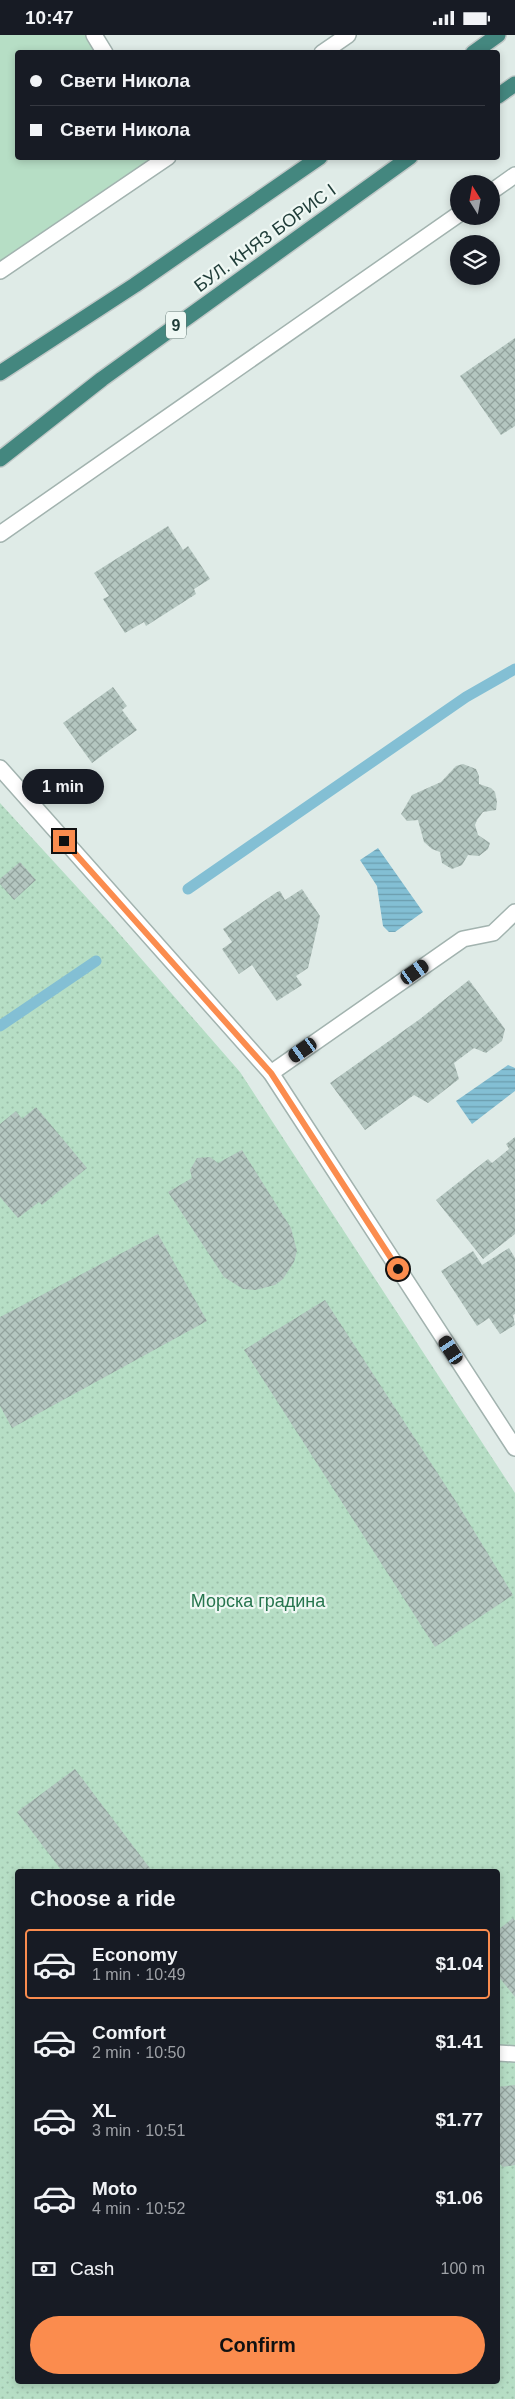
<!DOCTYPE html>
<meta charset="utf-8">
<style>
:root{--surface:#171b24;--page:#20242c;--text:#f1f3f6;--muted:#9ea1a6;--line:#363941;--accent:#fb8c4e}
body{margin:0;font-family:Helvetica,sans-serif;background:var(--page);color:var(--text);height:100vh;display:flex;flex-direction:column;font-size:19px;white-space:nowrap}
*{box-sizing:border-box;margin:0}
p{font-size:16px;color:var(--muted)}
.icon{flex:none;width:28px;height:28px;fill:none;stroke:currentColor;stroke-width:2;stroke-linecap:round;stroke-linejoin:round}
.map{position:relative;flex:1;overflow:hidden}
.details{position:absolute;left:15px;top:1834px;width:485px;height:515px;display:flex;flex-direction:column;background:var(--surface);border-radius:5px;box-shadow:0 2px 8px #0003}
.details>*{flex:none}
.hud{position:absolute;left:15px;top:15px;width:485px;height:110px;border-radius:5px;box-shadow:0 2px 8px #0003;display:grid;align-content:center;height:110px;padding:0 15px;background:var(--surface)}
.needle{width:32px;rotate:349deg}
.controls{position:absolute;left:450px;top:140px;display:grid;gap:10px}
.controls a{display:grid;place-items:center;width:50px;height:50px;border-radius:50%;background:var(--surface);box-shadow:0 2px 8px #0003;font-size:25px}
.end{position:absolute;width:22px;height:22px;margin:-11px;border:6px solid #fb8c4e;background:#111;box-shadow:0 0 0 2px #111}
.from{border-radius:50%}
.bubble{position:absolute;height:35px;border-radius:18px;background:var(--surface);box-shadow:0 2px 8px #0003;font-size:16px;font-weight:700;line-height:35px;text-align:center}
.car{position:absolute;width:15px;height:30px;margin:-15px -8px;border-radius:6px;box-shadow:0 0 4px 1px #0007;background:linear-gradient(#222 24%,#8ab4d8 0 40%,#222 0 76%,#8ab4d8 0 86%,#222 0)}
.hud b{display:flex;align-items:center;gap:18px;height:48px;font-size:19px}
.hud b+b{border-top:1px solid var(--line)}
.hud i{width:12px;height:12px;background:var(--text)}
ul{padding:0;list-style:none}
li{display:flex;align-items:center;gap:15px;height:70px;margin:0 10px 8px;padding:0 5px;border:2px solid transparent;border-radius:5px}
li div{flex:1}
li b{display:block;font-size:19px}
li em{font-style:normal;font-weight:700}
li.active{border-color:var(--accent)}
li>.icon{width:45px;height:45px;stroke-width:1.5}
h2{padding:0 15px;font-size:22px;line-height:60px}
.pay{display:flex;align-items:center;gap:12px;height:55px;padding:0 15px;font-size:19px}
.pay p{margin-inline-start:auto}
.action{display:flex;gap:10px;margin-top:auto;padding:10px 15px}
.action a{flex:1;height:58px;border-radius:30px;background:var(--accent);color:#111;font-size:20px;font-weight:700;line-height:58px;text-align:center}
.status{display:flex;justify-content:space-between;align-items:center;height:35px;padding:0 25px;background:var(--surface);direction:ltr}
.status svg{height:14px;fill:currentColor}
.map>svg:first-child{display:block}
.green{fill:#b6dec5}
.park{fill:url(#park-dots);fill-rule:evenodd}
.water{fill:url(#water-rules)}
.lines{fill:none;stroke-linecap:round;stroke-linejoin:round}
.stream{stroke:#83bfd4;stroke-width:11}
.building{fill:url(#building-cross-hatch)}
.service-casing{stroke:#a2b3af;stroke-width:18}
.minor-casing{stroke:#a2b3af;stroke-width:18}
.trunk-casing{stroke:#c0c8c7;stroke-width:18}
.service{stroke:#fff;stroke-width:15}
.minor{stroke:#fff;stroke-width:15}
.trunk{stroke:#44877f;stroke-width:15}
.route{stroke:#fb8c4e;stroke-width:6}
.labels{text-anchor:middle;stroke-width:4.5;stroke-linejoin:round;paint-order:stroke}
.shield{fill:#eff8f4;stroke:#5d7470;stroke-width:1}
.shield-label{font-size:16px;font-weight:bold;fill:#1f3c38}
.street-label{font-size:18px;fill:#1f3c38;stroke:#eff8f4}
.park-label{font-size:18px;fill:#27754e;stroke:#eff8f4}
</style>
<div class="status"><b>10:47</b><svg viewBox="0 0 49 12"><path d="M0 12V9h3v3zM5 12V6h3v6zM10 12V3h3v9zM15 12V0h3v12zM26 1h20v11H26zM47 4h2v5h-2z"/></svg></div>
<div class="map">
<svg width="515" height="2364" viewBox="0 0 515 2364">
<defs>
<pattern id="park-dots" width="8" height="8" patternUnits="userSpaceOnUse" patternTransform="scale(1.25)"><rect width="8" height="8" fill="#b6dec5"/><path d="M2 2h.1M6 6h.1" fill="none" stroke="#9cbfaa" stroke-width="1.8" stroke-linecap="round"/></pattern>
<pattern id="water-rules" width="6" height="5" patternUnits="userSpaceOnUse" patternTransform="scale(1.25)"><rect width="6" height="5" fill="#83bfd4"/><path d="M0 2.5h6" fill="none" stroke="#6b9cad"/></pattern>
<pattern id="building-cross-hatch" width="8" height="8" patternUnits="userSpaceOnUse" patternTransform="scale(1.25)"><rect width="8" height="8" fill="#b4c6c0"/><path d="M0 0l8 8M0 8l8-8" fill="none" stroke="#92a29d"/></pattern>
</defs>
<rect width="100%" height="100%" fill="#dfebe7"/>
<path class="green" d="M0,0H94L105,17L18,18V122L168,123L0,236Z"/>
<path class="park" d="M0,768L110,888L240,1037L515,1458V2364H0ZM18,1836H498V2346H18Z"/>
<g class="water">
<path d="M378,813L423,877L395,897H389L383,891L377,851L360,825Z"/>
<path d="M508,1030L515,1033V1056L472,1089L456,1066Z"/>
</g>
<g class="lines">
<g class="stream">
<path d="M188,854L466,662L515,634"/>
<path d="M0,991L96,926"/>
</g>
</g>
<g class="building">
<path d="M515,303V391L501,400L460,341Z"/>
<path d="M168,491L183,515L188,511L210,544L194,554L196,559L146,591L144,587L125,598L103,564L109,561L94,538Z"/>
<path d="M113,652L127,671L122,675L137,695L92,728L63,688Z"/>
<path d="M463,729L476,734L479,741V749L491,753L495,757L497,767L496,775L483,777L477,785L475,790L478,800L490,808L488,814L479,821L468,820L462,830L452,834L442,828L440,817L432,814L424,807L418,785L407,786L401,779L412,760L441,747L456,731Z"/>
<path d="M20,827L36,845L14,865L0,849V844Z"/>
<path d="M302,854L320,881L308,933L296,941L302,950L277,966L252,930L239,939L222,914L232,907L223,894L277,857L280,856L285,865Z"/>
<path d="M469,945L505,994L502,1006L486,1018L474,1013L454,1028L459,1044L428,1068L414,1060L365,1095L330,1048L420,984Z"/>
<path d="M36,1072L87,1133L42,1170L39,1167L18,1183L0,1162V1089L16,1076L22,1084Z"/>
<path d="M515,1102V1199L483,1224L436,1165L488,1124L492,1128L509,1114L506,1109Z"/>
<path d="M242,1115L291,1193L297,1216L294,1227L283,1244L275,1250L255,1255L243,1254L224,1242L168,1157L192,1143L190,1135L197,1123L210,1122L218,1128Z"/>
<path d="M158,1199L207,1286L12,1393L0,1371V1282Z"/>
<path d="M509,1213L515,1223V1279L513,1280L515,1290L500,1299L489,1283L477,1291L441,1236L473,1216L482,1230Z"/>
<path d="M325,1265L457,1468L513,1560L435,1612L244,1315Z"/>
<path d="M75,1734L152,1836H62L17,1777Z"/>
<path d="M513,1883L515,1886V1962L498,1941V1895Z"/>
<path d="M515,2050V2130L503,2132L498,2127V2052Z"/>
</g>
<g class="lines">
<defs>
<g id="service">
<path d="M322,18L348,0"/>
<path d="M491,157L515,140"/>
<path d="M0,236L168,122"/>
<path d="M0,499L459,179"/>
<path d="M271,1038L463,904L493,898L515,877"/>
<path d="M498,2018L515,2019"/>
</g>
<g id="minor">
<path d="M94,0L105,18"/>
<path d="M0,733L271,1038L515,1413"/>
</g>
<g id="trunk">
<path d="M473,18L498,0"/>
<path d="M498,61L515,49"/>
<path d="M0,338L135,250L320,122"/>
<path d="M0,424L102,344L410,122"/>
</g>
</defs>
<use href="#service" class="service-casing"/>
<use href="#minor" class="minor-casing"/>
<use href="#trunk" class="trunk-casing"/>
<use href="#service" class="service"/>
<use href="#minor" class="minor"/>
<use href="#trunk" class="trunk"/>
</g>
<g class="lines">
<path class="route" d="M64,806L271,1038L398,1234"/>
</g>
<g class="labels">
<rect class="shield" x="166" y="276.5" width="20" height="27" rx="4"/>
<g class="shield-label">
<text x="176" y="296">9</text>
</g>
<g class="street-label">
<text transform="translate(265 203) rotate(-36)" y="6">БУЛ. КНЯЗ БОРИС I</text>
</g>
<g class="park-label">
<text x="258" y="1572">Морска градина</text>
</g>
</g>
</svg>
<div class="controls">
<a><svg class="needle" viewBox="-14 -14 28 28"><path d="M0-13l5 13h-10z" fill="#e53935"/><path d="M0 13l5-13h-10z" fill="#9ea1a6"/></svg></a>
<a><svg class="icon" aria-label="layers" viewBox="0 0 24 24"><path d="M12 4l9 5-9 5-9-5zM3 14l9 5 9-5"/></svg></a>
</div>
<i class="end from" style="left:398px;top:1234px"></i>
<i class="end" style="left:64px;top:806px"></i>
<div class="bubble" style="left:22px;top:734px;width:82px">1 min</div>
<i class="car" style="left:415px;top:937px;rotate:55deg"></i>
<i class="car" style="left:303px;top:1015px;rotate:235deg"></i>
<i class="car" style="left:451px;top:1315px;rotate:327deg"></i>
<div class="hud">
<b><i class="from"></i>Свети Никола</b>
<b><i></i>Свети Никола</b>
</div>
<section class="details">
<h2>Choose a ride</h2>
<ul>
<li class="active"><svg class="icon" aria-label="car" viewBox="0 0 24 24"><path d="M5 17H2v-5l4-1 3-4h7l3 4 3 1v5h-3M9 17h6M6 11h13"/><circle cx="7" cy="17" r="2"/><circle cx="17" cy="17" r="2"/></svg><div><b>Economy</b><p>1 min · 10:49</p></div><em>$1.04</em></li>
<li><svg class="icon" aria-label="car" viewBox="0 0 24 24"><path d="M5 17H2v-5l4-1 3-4h7l3 4 3 1v5h-3M9 17h6M6 11h13"/><circle cx="7" cy="17" r="2"/><circle cx="17" cy="17" r="2"/></svg><div><b>Comfort</b><p>2 min · 10:50</p></div><em>$1.41</em></li>
<li><svg class="icon" aria-label="car" viewBox="0 0 24 24"><path d="M5 17H2v-5l4-1 3-4h7l3 4 3 1v5h-3M9 17h6M6 11h13"/><circle cx="7" cy="17" r="2"/><circle cx="17" cy="17" r="2"/></svg><div><b>XL</b><p>3 min · 10:51</p></div><em>$1.77</em></li>
<li><svg class="icon" aria-label="car" viewBox="0 0 24 24"><path d="M5 17H2v-5l4-1 3-4h7l3 4 3 1v5h-3M9 17h6M6 11h13"/><circle cx="7" cy="17" r="2"/><circle cx="17" cy="17" r="2"/></svg><div><b>Moto</b><p>4 min · 10:52</p></div><em>$1.06</em></li>
</ul>
<div class="pay"><svg class="icon" aria-label="cash" viewBox="0 0 24 24"><path d="M3 7h18v10H3z"/><circle cx="12" cy="12" r="2"/></svg>Cash<p>100 m</p></div>
<div class="action"><a>Confirm</a></div>
</section>
</div>
